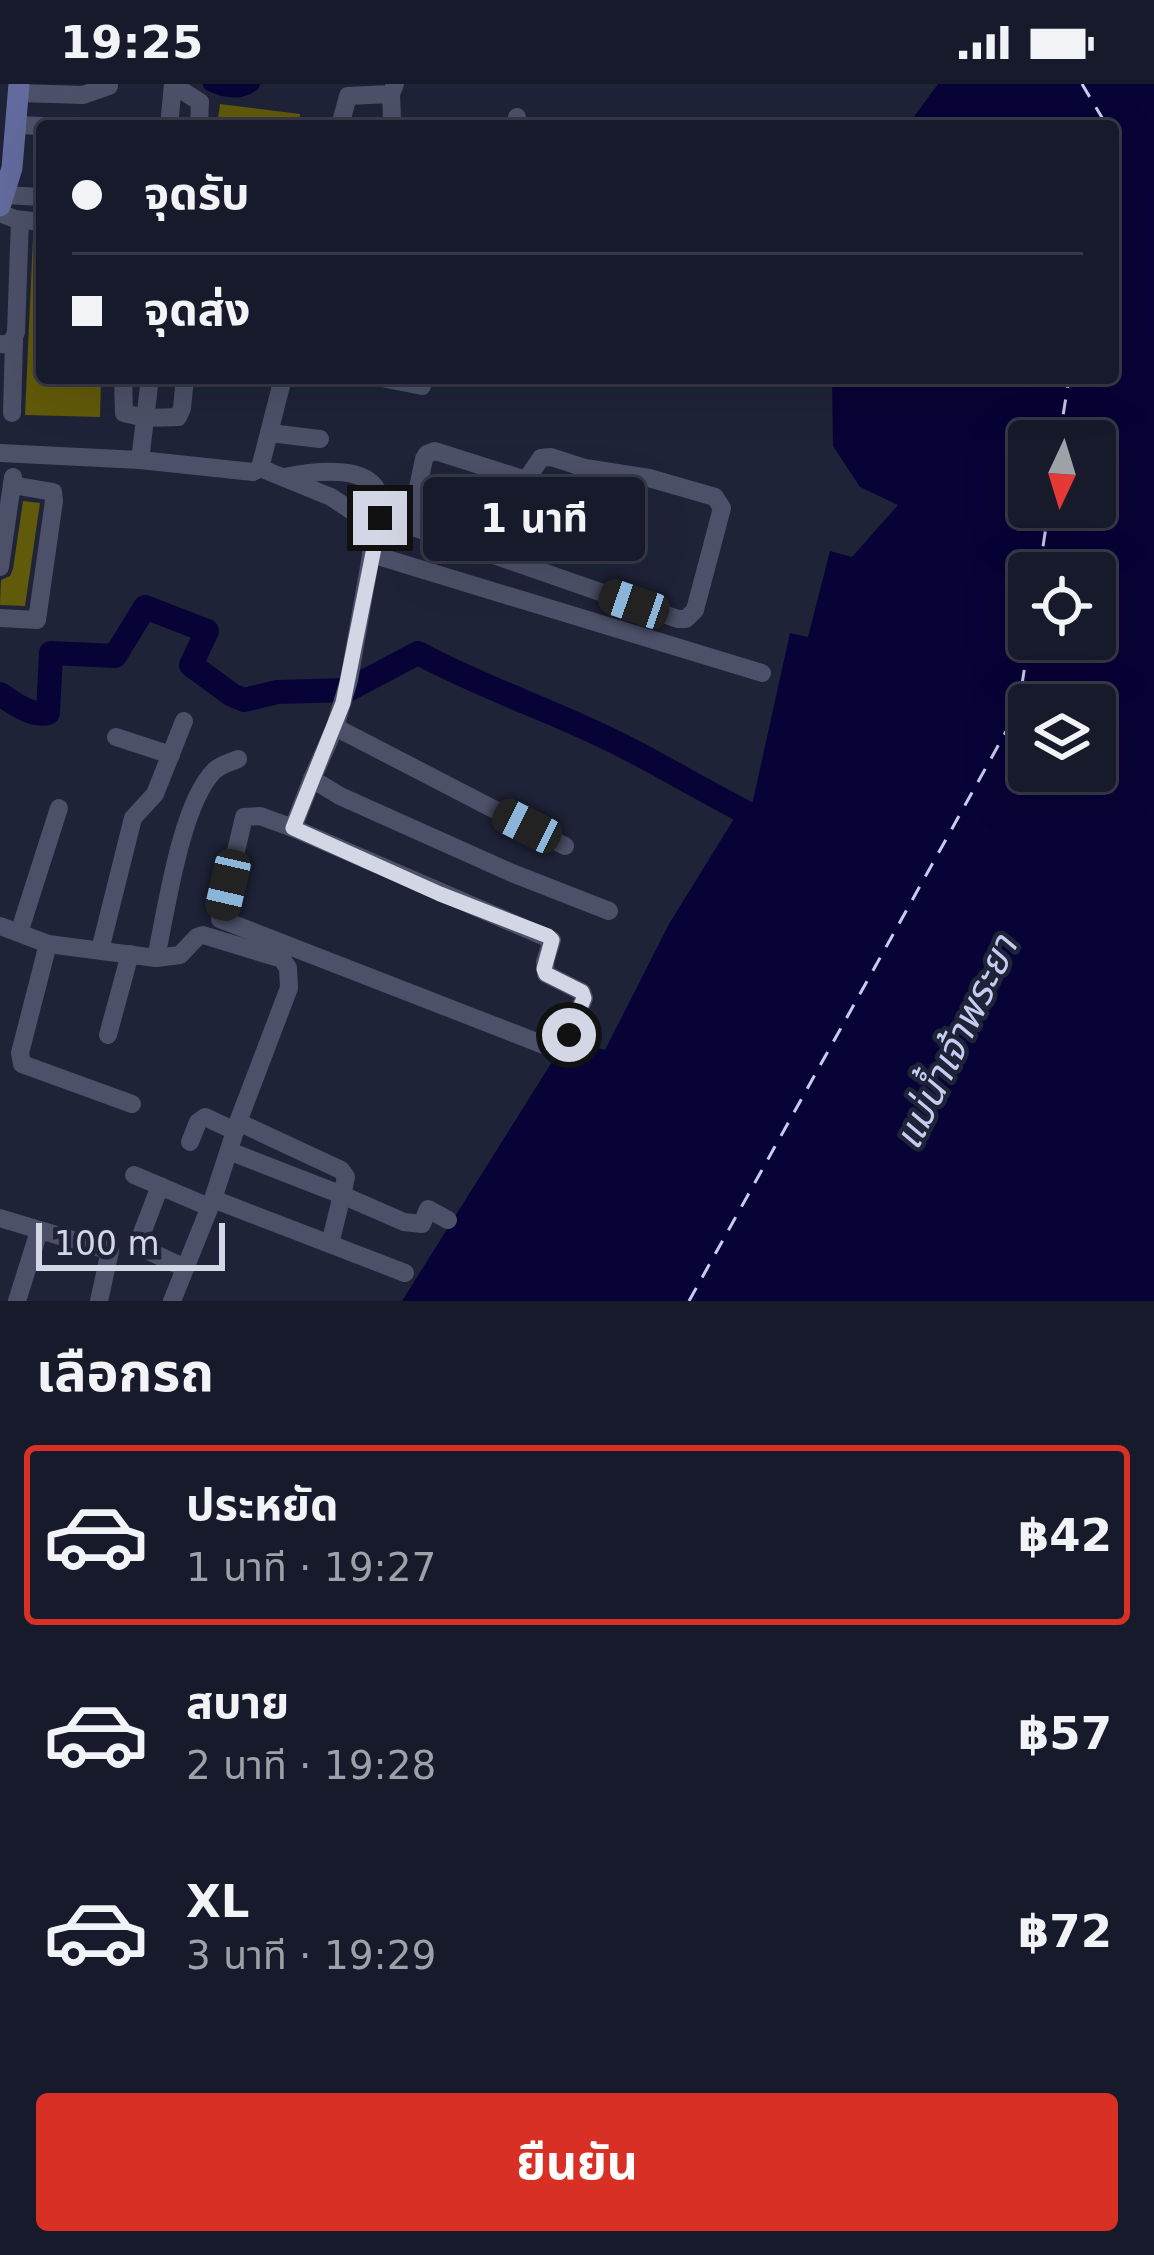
<!DOCTYPE html>
<html lang="th">
<meta charset="utf-8">
<style>
:root{--surface:#171a2a;--page:#202332;--text:#f1f3f6;--muted:#9ea1a8;--line:#363847;--accent:#d93025}
body{margin:0;font-family:"DejaVu Sans","Noto Sans Thai",sans-serif;background:var(--page);color:var(--text);height:100vh;display:flex;flex-direction:column;font-size:45px;white-space:nowrap}
*{box-sizing:border-box;margin:0}
p{font-size:39px;color:var(--muted)}
.icon{flex:none;width:66px;height:66px;fill:none;stroke:currentColor;stroke-width:2;stroke-linecap:round;stroke-linejoin:round}
.map{position:relative;height:1217px;overflow:hidden}
.details{display:flex;flex-direction:column;background:var(--surface);flex:1}
.details>*{flex:none}
.guide{position:absolute;left:36px;top:36px;width:1083px;height:264px;border-radius:12px;box-shadow:0 12px 48px #0002,0 0 0 3px var(--line);display:grid;align-content:center;height:264px;padding:0 36px;background:var(--surface)}
.needle{width:78px;rotate:184deg}
.buttons{position:absolute;left:1008px;top:336px;display:grid;gap:24px}
.buttons a{display:grid;place-items:center;width:108px;height:108px;border-radius:12px;background:var(--surface);box-shadow:0 12px 48px #0002,0 0 0 3px var(--line);font-size:60px}
.scale{position:absolute;left:36px;bottom:30px;width:189px;box-sizing:border-box;padding-left:12px;border:6px solid #d3d6e5;border-top:0;font-size:33px;line-height:42px;white-space:nowrap;color:#d3d6e5;-webkit-text-stroke:9px #1f2338;paint-order:stroke}
.end{position:absolute;width:54px;height:54px;margin:-27px;border:15px solid #d3d6e5;background:#111;box-shadow:0 0 0 6px #111}
.from{border-radius:50%}
.bubble{position:absolute;height:84px;border-radius:12px;background:var(--surface);box-shadow:0 12px 48px #0002,0 0 0 3px var(--line);font-size:39px;font-weight:700;line-height:84px;text-align:center}
.car{position:absolute;width:36px;height:72px;margin:-36px -18px;border-radius:15px;box-shadow:0 0 9px 3px #0007;background:linear-gradient(#222 24%,#8ab4d8 0 40%,#222 0 76%,#8ab4d8 0 86%,#222 0)}
.guide b{display:flex;align-items:center;gap:42px;height:114px;font-size:45px}
.guide b+b{border-top:3px solid var(--line)}
.guide i{width:30px;height:30px;background:var(--text)}
ul{padding:0;list-style:none}
li{display:flex;align-items:center;gap:36px;height:180px;margin:0 24px 18px;padding:0 12px;border:6px solid transparent;border-radius:12px}
li div{flex:1}
li b{display:block;font-size:45px}
li em{font-style:normal;font-weight:700}
li.on{border-color:var(--accent)}
li>.icon{width:108px;height:108px;stroke-width:1.5}
h2{padding:0 36px;font-size:54px;line-height:144px}
.button{display:flex;gap:24px;margin-top:auto;padding:24px 36px}
.button a{flex:1;height:138px;border-radius:12px;background:var(--accent);color:#fff;font-size:48px;font-weight:700;line-height:138px;text-align:center}
.status{display:flex;justify-content:space-between;align-items:center;height:84px;padding:0 60px;background:var(--surface);direction:ltr}
.status svg{height:33px;fill:currentColor}
.map>svg:first-child{display:block}
.water{fill:#080336;fill-rule:evenodd}
.lines{fill:none;stroke-linecap:round;stroke-linejoin:round}
.canal{stroke:#080336;stroke-width:14}
.river{stroke:#080336;stroke-width:24}
.ferry{stroke:#c5ccef;stroke-width:3;stroke-dasharray:15 12;stroke-linecap:butt}
.building{fill:#615a0a}
.minor{stroke:#4c5169;stroke-width:18}
.major{stroke:#636b9e;stroke-width:21}
.route{stroke:#d3d6e5;stroke-width:15}
.labels{text-anchor:middle;stroke-width:9;stroke-linejoin:round;paint-order:stroke}
.water-label{font-size:39px;font-style:italic;fill:#c5ccef;stroke:#1f2338}
</style>
<div class="status"><b>19:25</b><svg viewBox="0 0 49 12"><path d="M0 12V9h3v3zM5 12V6h3v6zM10 12V3h3v9zM15 12V0h3v12zM26 1h20v11H26zM47 4h2v5h-2z"/></svg></div>
<div class="map">
<svg width="1154" height="1217" viewBox="0 0 1154 1217">
<rect width="100%" height="100%" fill="#1f2338"/>
<path class="water" d="M938,0H1154V1217H402L567,954L605,966L669,840L745,717L752,721L790,549L808,553L830,467L852,473L898,421L860,403L833,362L832,294H1113V42H874V39L913,34ZM1029,357H1095V423H1029ZM1029,489H1095V555H1029ZM1029,621H1095V687H1029Z"/>
<g class="lines">
<path class="canal" d="M210,0C224,7 240,10 253,0"/>
<path class="river" d="M0,610C13,619 32,633 48,629L51,569L115,572L145,523L207,547L191,581L232,611L244,616L277,608L348,606L418,569C481,603 548,625 613,657C666,683 715,714 769,740"/>
<g class="ferry">
<path d="M1082,0L1107,42"/>
<path d="M1059,357L1069,294"/>
<path d="M1039,489L1049,423"/>
<path d="M689,1217L1018,626L1029,555"/>
</g>
</g>
<g class="building">
<path d="M220,20L300,30L299,42H217Z"/>
<path d="M33,153H42V294H101L100,333L25,331Z"/>
<path d="M23,417L40,419L25,522L0,521L1,496L10,492L13,485Z"/>
</g>
<g class="lines">
<g class="minor">
<path d="M173,1L200,18L199,42"/>
<path d="M19,9L83,11L109,2"/>
<path d="M391,10L392,35"/>
<path d="M17,41L42,42"/>
<path d="M169,42L173,0"/>
<path d="M340,42L348,12L391,10L395,0"/>
<path d="M516,42L517,33"/>
<path d="M4,111L42,113"/>
<path d="M0,129L15,135L42,138"/>
<path d="M0,260C10,261 13,257 16,248L20,136"/>
<path d="M123,294L124,329L145,334L178,333L182,324L185,294"/>
<path d="M382,294L422,302"/>
<path d="M12,329L14,256"/>
<path d="M270,349L320,355"/>
<path d="M0,369L140,376L253,388L260,384"/>
<path d="M140,376L150,294"/>
<path d="M260,384L331,413L376,443L349,596L335,643L312,695L340,712L512,789L609,827"/>
<path d="M260,384L283,294"/>
<path d="M284,393C325,385 399,377 376,443"/>
<path d="M379,434L410,442L424,375L427,370L435,367L523,395L528,393L541,374L551,373L585,384L649,394L715,413L722,424L695,526L686,535H678L410,442"/>
<path d="M371,470L762,589"/>
<path d="M0,483L13,393"/>
<path d="M0,534L37,536L54,417L53,408L12,401"/>
<path d="M335,643L565,762"/>
<path d="M116,653L171,671"/>
<path d="M293,744L260,732L244,733L220,835L562,968L584,914L582,908L546,890L545,878L552,856L293,744L312,695"/>
<path d="M0,842L48,860L156,874L180,871L197,853L203,851L282,875L288,884L289,904L238,1038L213,1115L172,1217"/>
<path d="M19,849L59,724"/>
<path d="M48,860L20,969L22,980L132,1020"/>
<path d="M100,866L133,734L155,710L184,637"/>
<path d="M156,874C166,827 181,720 214,687C221,680 229,679 238,675"/>
<path d="M108,951L130,870"/>
<path d="M238,1038L341,1086L346,1093L342,1111L404,1138L422,1140L428,1125L448,1136"/>
<path d="M190,1058L198,1038L205,1033L235,1047"/>
<path d="M229,1067L342,1111L330,1160"/>
<path d="M134,1091L209,1123"/>
<path d="M160,1102L142,1149V1164L185,1184"/>
<path d="M213,1115L405,1189"/>
<path d="M0,1134L110,1167L99,1217"/>
<path d="M17,1217L39,1147"/>
</g>
<path class="major" d="M0,122L12,84L19,0"/>
</g>
<g class="lines">
<path class="route" d="M380,434L343,619L293,744L440,810L548,852L552,856L544,885L546,890L582,908L584,914L569,951"/>
</g>
<g class="labels">
<g class="water-label">
<text transform="translate(955 958) rotate(-64)" y="14">แม่น้ำเจ้าพระยา</text>
</g>
</g>
</svg>
<div class="buttons">
<a><svg class="needle" viewBox="-14 -14 28 28"><path d="M0-13l5 13h-10z" fill="#e53935"/><path d="M0 13l5-13h-10z" fill="#9ea1a8"/></svg></a>
<a><svg class="icon" aria-label="locate" viewBox="0 0 24 24"><circle cx="12" cy="12" r="6"/><path d="M12 2v4M12 18v4M2 12h4M18 12h4"/></svg></a>
<a><svg class="icon" aria-label="layers" viewBox="0 0 24 24"><path d="M12 4l9 5-9 5-9-5zM3 14l9 5 9-5"/></svg></a>
</div>
<div class="scale">100 m</div>
<i class="end from" style="left:569px;top:951px"></i>
<i class="end" style="left:380px;top:434px"></i>
<div class="bubble" style="left:423px;top:393px;width:222px">1 นาที</div>
<i class="car" style="left:634px;top:520px;rotate:289deg"></i>
<i class="car" style="left:527px;top:742px;rotate:297deg"></i>
<i class="car" style="left:228px;top:801px;rotate:193deg"></i>
<div class="guide">
<b><i class="from"></i>จุดรับ</b>
<b><i></i>จุดส่ง</b>
</div>
</div>
<section class="details">
<h2>เลือกรถ</h2>
<ul>
<li class="on"><svg class="icon" aria-label="car" viewBox="0 0 24 24"><path d="M5 17H2v-5l4-1 3-4h7l3 4 3 1v5h-3M9 17h6M6 11h13"/><circle cx="7" cy="17" r="2"/><circle cx="17" cy="17" r="2"/></svg><div><b>ประหยัด</b><p>1 นาที · 19:27</p></div><em>฿42</em></li>
<li><svg class="icon" aria-label="car" viewBox="0 0 24 24"><path d="M5 17H2v-5l4-1 3-4h7l3 4 3 1v5h-3M9 17h6M6 11h13"/><circle cx="7" cy="17" r="2"/><circle cx="17" cy="17" r="2"/></svg><div><b>สบาย</b><p>2 นาที · 19:28</p></div><em>฿57</em></li>
<li><svg class="icon" aria-label="car" viewBox="0 0 24 24"><path d="M5 17H2v-5l4-1 3-4h7l3 4 3 1v5h-3M9 17h6M6 11h13"/><circle cx="7" cy="17" r="2"/><circle cx="17" cy="17" r="2"/></svg><div><b>XL</b><p>3 นาที · 19:29</p></div><em>฿72</em></li>
</ul>
<div class="button"><a>ยืนยัน</a></div>
</section>
